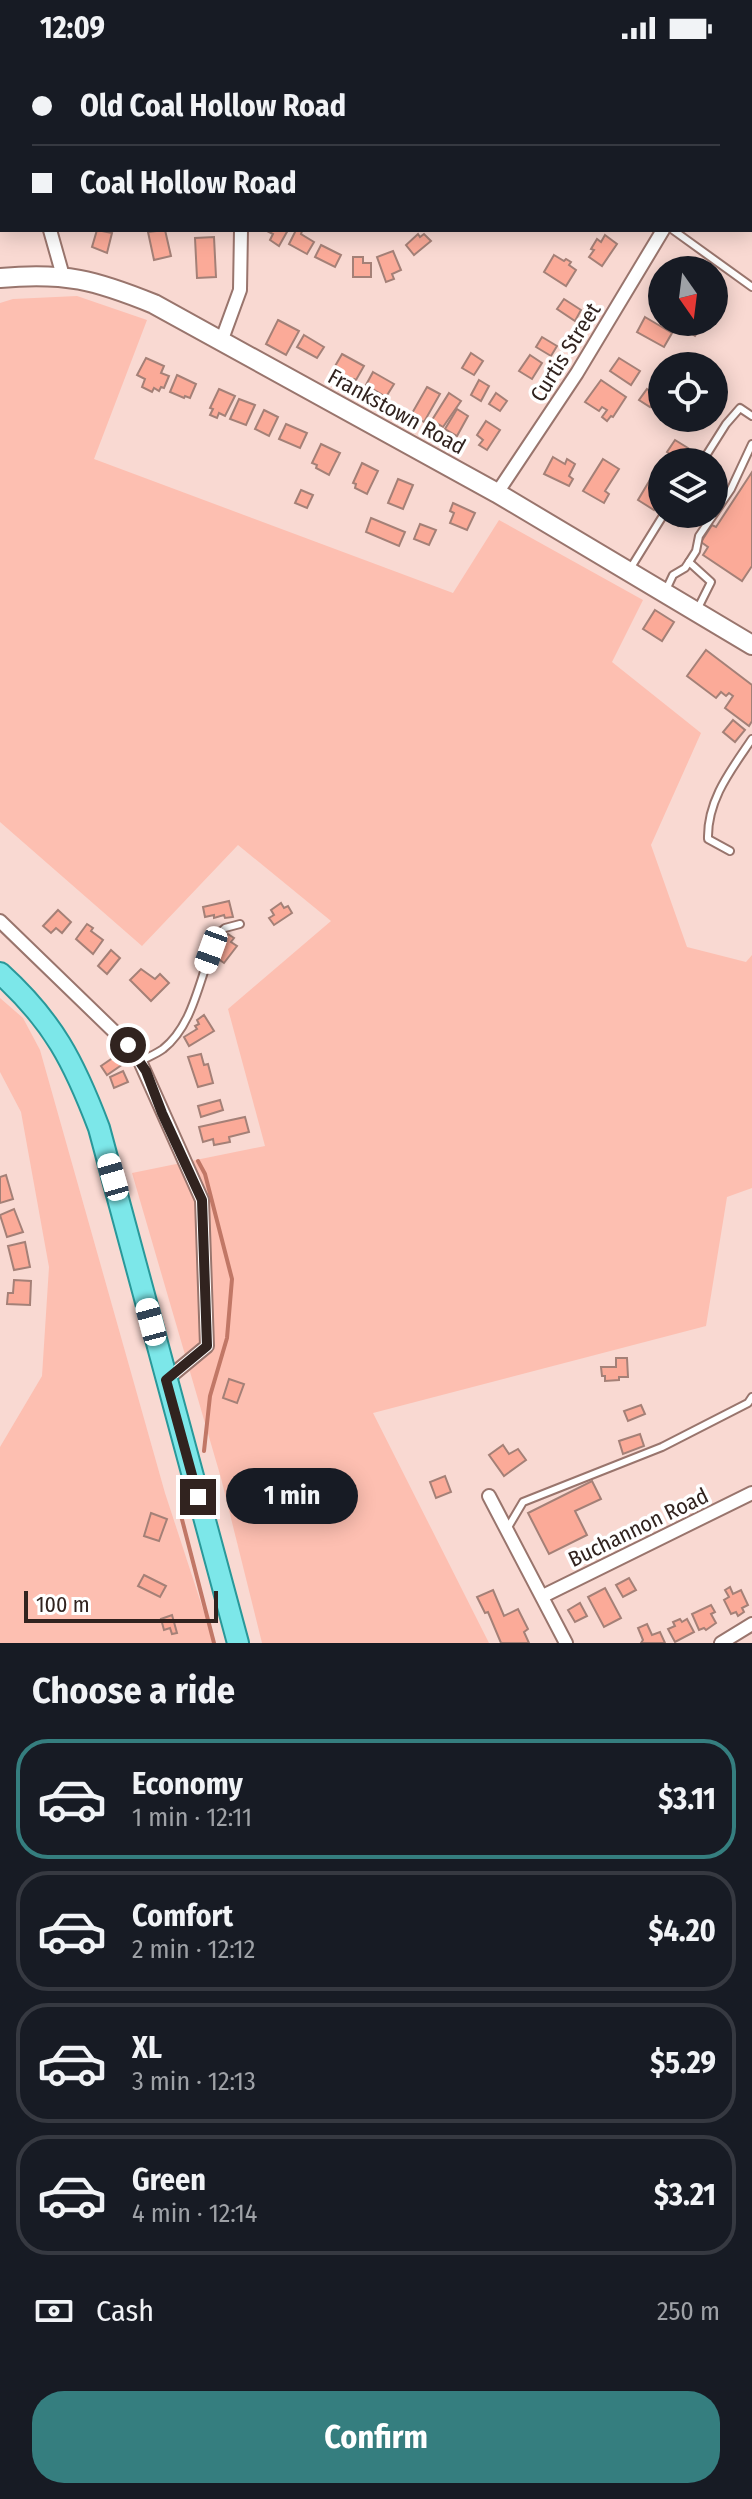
<!DOCTYPE html>
<meta charset="utf-8">
<style>
:root{--surface:#171b24;--page:#20242c;--text:#f1f3f6;--muted:#9ea1a6;--line:#363941;--accent:#357e7f}
body{margin:0;font-family:"Fira Sans Condensed",sans-serif;background:var(--page);color:var(--text);height:100vh;display:flex;flex-direction:column;font-size:30px;white-space:nowrap}
*{box-sizing:border-box;margin:0}
p{font-size:26px;color:var(--muted)}
.icon{flex:none;width:44px;height:44px;fill:none;stroke:currentColor;stroke-width:2;stroke-linecap:round;stroke-linejoin:round}
.map{position:relative;height:1587px;overflow:hidden}
.panel{display:flex;flex-direction:column;background:var(--surface);flex:1}
.panel>*{flex:none}
.banner{position:absolute;left:0px;top:0px;width:752px;height:176px;box-shadow:0 4px 20px #0003;display:grid;align-content:center;height:176px;padding:0 32px;background:var(--surface)}
.needle{width:52px;rotate:166deg}
.controls{position:absolute;left:648px;top:200px;display:grid;gap:16px}
.controls a{display:grid;place-items:center;width:80px;height:80px;border-radius:50%;background:var(--surface);box-shadow:0 4px 20px #0003;font-size:40px}
.scale{position:absolute;left:24px;bottom:20px;width:194px;box-sizing:border-box;padding-left:8px;border:4px solid #31231f;border-top:0;font-size:22px;line-height:28px;white-space:nowrap;color:#31231f;-webkit-text-stroke:6px #fff;paint-order:stroke}
.end{position:absolute;width:36px;height:36px;margin:-18px;border:10px solid #31231f;background:#fff;box-shadow:0 0 0 4px #fff}
.from{border-radius:50%}
.bubble{position:absolute;height:56px;border-radius:28px;background:var(--surface);box-shadow:0 4px 20px #0003;font-size:26px;font-weight:700;line-height:56px;text-align:center}
.car{position:absolute;width:24px;height:48px;margin:-24px -12px;border-radius:10px;box-shadow:0 0 6px 2px #0007;background:linear-gradient(#fff 24%,#345 0 40%,#fff 0 76%,#345 0 86%,#fff 0)}
.banner b{display:flex;align-items:center;gap:28px;height:76px;font-size:30px}
.banner b+b{border-top:2px solid var(--line)}
.banner i{width:20px;height:20px;background:var(--text)}
ul{padding:0;list-style:none}
li{display:flex;align-items:center;gap:24px;height:120px;margin:0 16px 12px;padding:0 16px;border:4px solid var(--line);border-radius:32px}
li div{flex:1}
li b{display:block;font-size:30px}
li em{font-style:normal;font-weight:700}
li.on{border-color:var(--accent)}
li>.icon{width:72px;height:72px;stroke-width:1.5}
h2{padding:0 32px;font-size:36px;line-height:96px}
.pay{display:flex;align-items:center;gap:20px;height:88px;padding:0 32px;font-size:30px}
.pay p{margin-inline-start:auto}
.button{display:flex;gap:16px;margin-top:auto;padding:16px 32px}
.button a{flex:1;height:92px;border-radius:32px;background:var(--accent);color:#fff;font-size:32px;font-weight:700;line-height:92px;text-align:center}
.status{display:flex;justify-content:space-between;align-items:center;height:56px;padding:0 40px;background:var(--surface);direction:ltr}
.status svg{height:22px;fill:currentColor}
.map>svg:first-child{display:block}
.green{fill:#fdbfb1}
.lines{fill:none;stroke-linecap:round;stroke-linejoin:round}
.stream{stroke:#c17766;stroke-width:4}
.building{fill:#fbaa98;stroke:#a48077;stroke-width:2}
.service-casing{stroke:#99756d;stroke-width:10}
.minor-casing{stroke:#99756d;stroke-width:16}
.secondary-casing{stroke:#99756d;stroke-width:22}
.primary-casing{stroke:#299899;stroke-width:24}
.service{stroke:#fff;stroke-width:6}
.minor{stroke:#fff;stroke-width:12}
.secondary{stroke:#fff;stroke-width:18}
.primary{stroke:#7ce7e9;stroke-width:20}
.route{stroke:#31231f;stroke-width:10}
.labels{text-anchor:middle;stroke-width:7;stroke-linejoin:round;paint-order:stroke}
.street-label{font-size:22px;fill:#31231f;stroke:#fff}
</style>
<div class="status"><b>12:09</b><svg viewBox="0 0 49 12"><path d="M0 12V9h3v3zM5 12V6h3v6zM10 12V3h3v9zM15 12V0h3v12zM26 1h20v11H26zM47 4h2v5h-2z"/></svg></div>
<div class="map">
<svg width="752" height="1587" viewBox="0 0 752 1587">
<rect width="100%" height="100%" fill="#f9d9d2"/>
<g class="green">
<path d="M77,240L147,264L94,403L453,537L499,464L643,544L612,606L701,677L651,789L687,891L746,906L752,899V1132L727,1141L706,1270L373,1357L489,1587H262L221,1422L132,1117L265,1090L228,953L331,865L238,789L142,890L0,766V247L13,243Z"/>
<path d="M0,942L23,962L40,994L165,1437L214,1587H0V1391L42,1320L49,1211L21,1056L0,1016Z"/>
</g>
<g class="lines">
<g class="stream">
<path d="M198,1105L205,1118L232,1223L227,1282L210,1340L204,1395"/>
<path d="M178,1448L214,1587"/>
</g>
</g>
<g class="building">
<path d="M97,174L112,177L107,197L92,191Z"/>
<path d="M165,174L171,200L154,204L148,176Z"/>
<path d="M288,174L279,190L270,184L273,178L267,175Z"/>
<path d="M296,174L302,175L301,178L314,186L307,198L289,188Z"/>
<path d="M418,178L420,181L424,178L431,185L414,199L406,189Z"/>
<path d="M605,179L617,188L602,210L589,201L594,194L591,193L597,183L601,186Z"/>
<path d="M214,181L216,221L197,222L195,182Z"/>
<path d="M321,189L341,199L335,211L315,201Z"/>
<path d="M393,195L401,214L392,218L394,223L386,226L377,201Z"/>
<path d="M554,199L564,205L566,203L571,206L569,209L576,214L566,230L544,216Z"/>
<path d="M353,201H363V207H371V221H353Z"/>
<path d="M564,243L581,254L575,265L557,253Z"/>
<path d="M645,261L672,277L664,291L637,276Z"/>
<path d="M278,264L299,275L286,299L266,288Z"/>
<path d="M688,266L703,268L695,280L684,273Z"/>
<path d="M304,279L324,291L317,302L297,291Z"/>
<path d="M542,281L557,290L551,300L536,291Z"/>
<path d="M471,297L483,305L474,319L462,312Z"/>
<path d="M342,298L364,310L356,324L354,323L352,327L335,318L337,313L334,312Z"/>
<path d="M530,299L542,307L532,323L519,315Z"/>
<path d="M146,302L164,310L161,317L169,320L164,332L161,331L159,335L154,332L152,336L142,331L145,323L137,319Z"/>
<path d="M619,302L640,315L631,329L610,315Z"/>
<path d="M373,316L394,328L386,341L366,329Z"/>
<path d="M177,319L196,328L190,342L185,340L184,342L170,336Z"/>
<path d="M479,324L489,330L481,345L471,339Z"/>
<path d="M601,324L626,341L613,361L611,360L607,365L602,361L607,354L602,351L599,355L585,346Z"/>
<path d="M427,331L440,338L424,366L411,359Z"/>
<path d="M219,333L235,340L225,360L219,357L217,362L210,359L213,353L210,352Z"/>
<path d="M647,333L657,340L650,351L639,344Z"/>
<path d="M449,337L461,345L443,371L432,364Z"/>
<path d="M496,337L507,345L500,355L489,348Z"/>
<path d="M239,343L255,349L246,369L230,363Z"/>
<path d="M457,353L468,360L457,380L445,373Z"/>
<path d="M264,354L278,361L269,380L255,373Z"/>
<path d="M486,365L500,374L487,394L479,389L483,384L477,379Z"/>
<path d="M286,368L307,377L300,392L279,383Z"/>
<path d="M675,384L688,392L680,405L667,396Z"/>
<path d="M321,388L340,397L329,419L316,412L317,409L312,407Z"/>
<path d="M553,401L565,408L567,403L575,408L569,420L573,423L569,430L544,418Z"/>
<path d="M603,403L619,413L605,435L609,438L604,447L583,435Z"/>
<path d="M362,407L378,415L367,438L355,432L356,428L353,427Z"/>
<path d="M752,416V510L742,525L703,499L708,491L701,486L712,469L716,471Z"/>
<path d="M651,422L662,428V441L654,454L638,444Z"/>
<path d="M398,423L413,429L403,453L388,447Z"/>
<path d="M301,434L313,439L307,452L295,447Z"/>
<path d="M453,447L475,457L467,474L450,467L454,457L450,455Z"/>
<path d="M670,458H692L682,470L679,468L678,470L667,463Z"/>
<path d="M371,462L405,476L399,490L366,476Z"/>
<path d="M420,468L436,474L429,489L414,483Z"/>
<path d="M655,554L674,566L662,585L643,573Z"/>
<path d="M706,594L752,629V665L749,670L725,652L733,640L729,637L726,640L721,636L716,642L687,620Z"/>
<path d="M733,664L745,674L735,686L723,676Z"/>
<path d="M229,845L233,861L225,862L224,859L214,862V859L205,861L203,851Z"/>
<path d="M281,847L284,852L288,850L292,857L274,869L269,862L274,859L271,854Z"/>
<path d="M58,854L71,866L62,877L56,872L51,877L43,870Z"/>
<path d="M87,868L93,872L91,875L103,884L93,898L76,883Z"/>
<path d="M228,878L234,882L231,886L237,890L224,907L214,900L217,896L215,895Z"/>
<path d="M111,894L120,902L107,918L98,910Z"/>
<path d="M141,913L155,923L160,918L169,927L151,945L130,924Z"/>
<path d="M204,959L214,975L189,990L184,981L197,973L195,970L199,968L197,964Z"/>
<path d="M120,997L126,1006L107,1019L101,1010Z"/>
<path d="M201,998L204,1009L208,1008L213,1027L198,1031L188,1001Z"/>
<path d="M123,1015L128,1026L114,1032L110,1021Z"/>
<path d="M220,1044L223,1054L201,1061L198,1050Z"/>
<path d="M245,1061L249,1076L229,1081L230,1086L214,1089L213,1083L203,1086L199,1071Z"/>
<path d="M6,1119L13,1143L0,1147V1121Z"/>
<path d="M14,1153L23,1176L7,1181L0,1159Z"/>
<path d="M25,1186L30,1211L14,1214L8,1190Z"/>
<path d="M14,1224L31,1225L30,1249L7,1248L8,1237H13Z"/>
<path d="M616,1302H627L628,1321H619V1324L605,1325V1320H602L601,1311H616Z"/>
<path d="M229,1323L244,1328L237,1347L223,1342Z"/>
<path d="M641,1349L645,1358L628,1365L624,1355Z"/>
<path d="M640,1378L644,1390L623,1398L619,1385Z"/>
<path d="M503,1389L509,1398L518,1393L526,1404L504,1420L489,1399Z"/>
<path d="M445,1420L451,1436L436,1442L430,1426Z"/>
<path d="M592,1425L601,1443L575,1455L587,1479L549,1498L528,1457Z"/>
<path d="M151,1457L167,1463L159,1485L144,1480Z"/>
<path d="M144,1519L166,1530L160,1541L138,1530Z"/>
<path d="M629,1522L636,1534L623,1541L616,1529Z"/>
<path d="M730,1531L733,1538L741,1534L748,1549L742,1552L744,1556L738,1560L736,1556L731,1558L724,1544L729,1541L725,1534Z"/>
<path d="M605,1532L621,1562L604,1571L588,1541Z"/>
<path d="M493,1534L504,1560L518,1553L528,1573L524,1576L529,1587H501L488,1556L485,1557L477,1541Z"/>
<path d="M580,1547L587,1560L575,1566L568,1554Z"/>
<path d="M711,1549L715,1556L711,1558L716,1567L706,1574L704,1572L699,1574L692,1558Z"/>
<path d="M172,1559L177,1577L172,1578L170,1572L164,1574L161,1563Z"/>
<path d="M680,1563L682,1566L687,1563L694,1576L675,1586L668,1573L675,1570L673,1566Z"/>
<path d="M647,1568L652,1579L660,1576L665,1587H641L643,1584L638,1572Z"/>
</g>
<g class="lines">
<defs>
<g id="service">
<path d="M673,174L752,231"/>
<path d="M702,406L726,368L740,352L752,360"/>
<path d="M689,506L696,495L699,480L731,433L752,388"/>
<path d="M630,513L664,458"/>
<path d="M665,536L673,519L685,512L689,506L711,526L698,552"/>
<path d="M730,795L708,783C707,744 731,714 752,683"/>
<path d="M141,1005C148,1001 156,998 163,993C197,966 200,913 219,877L225,872L240,868"/>
<path d="M507,1473L523,1446L662,1391L748,1347L752,1341"/>
</g>
<g id="minor">
<path d="M202,0L203,2"/>
<path d="M745,0L746,2"/>
<path d="M249,2V0"/>
<path d="M448,2V0"/>
<path d="M750,16L752,23"/>
<path d="M0,26L2,31"/>
<path d="M750,43L752,40"/>
<path d="M0,97H2"/>
<path d="M50,174L63,220"/>
<path d="M221,286L240,234L241,174"/>
<path d="M497,437L577,317L663,174"/>
<path d="M0,865L128,989L139,1003L202,1144L207,1290L166,1324"/>
<path d="M489,1440L566,1587"/>
<path d="M543,1540L752,1437"/>
<path d="M721,1587L752,1568"/>
</g>
<path id="secondary" d="M0,222C65,216 95,224 154,248L497,437L752,589"/>
<path id="primary" d="M0,917C53,965 74,1006 99,1072L238,1587"/>
</defs>
<use href="#service" class="service-casing"/>
<use href="#minor" class="minor-casing"/>
<use href="#secondary" class="secondary-casing"/>
<use href="#primary" class="primary-casing"/>
<use href="#service" class="service"/>
<use href="#minor" class="minor"/>
<use href="#secondary" class="secondary"/>
<use href="#primary" class="primary"/>
</g>
<g class="lines">
<path class="route" d="M128,989L146,1015L162,1057L202,1144L207,1290L166,1324L198,1441"/>
</g>
<g class="labels">
<g class="street-label">
<text transform="translate(565 296) rotate(-58)" y="8">Curtis Street</text>
<text transform="translate(397 355) rotate(29)" y="8">Frankstown Road</text>
<text transform="translate(638 1471) rotate(-26)" y="8">Buchannon Road</text>
</g>
</g>
</svg>
<div class="controls">
<a><svg class="needle" viewBox="-14 -14 28 28"><path d="M0-13l5 13h-10z" fill="#e53935"/><path d="M0 13l5-13h-10z" fill="#9ea1a6"/></svg></a>
<a><svg class="icon" aria-label="locate" viewBox="0 0 24 24"><circle cx="12" cy="12" r="6"/><path d="M12 2v4M12 18v4M2 12h4M18 12h4"/></svg></a>
<a><svg class="icon" aria-label="layers" viewBox="0 0 24 24"><path d="M12 4l9 5-9 5-9-5zM3 14l9 5 9-5"/></svg></a>
</div>
<div class="scale">100 m</div>
<i class="end from" style="left:128px;top:989px"></i>
<i class="end" style="left:198px;top:1441px"></i>
<div class="bubble" style="left:226px;top:1412px;width:132px">1 min</div>
<i class="car" style="left:211px;top:894px;rotate:200deg"></i>
<i class="car" style="left:113px;top:1121px;rotate:344deg"></i>
<i class="car" style="left:151px;top:1266px;rotate:345deg"></i>
<div class="banner">
<b><i class="from"></i>Old Coal Hollow Road</b>
<b><i></i>Coal Hollow Road</b>
</div>
</div>
<section class="panel">
<h2>Choose a ride</h2>
<ul>
<li class="on"><svg class="icon" aria-label="car" viewBox="0 0 24 24"><path d="M5 17H2v-5l4-1 3-4h7l3 4 3 1v5h-3M9 17h6M6 11h13"/><circle cx="7" cy="17" r="2"/><circle cx="17" cy="17" r="2"/></svg><div><b>Economy</b><p>1 min · 12:11</p></div><em>$3.11</em></li>
<li><svg class="icon" aria-label="car" viewBox="0 0 24 24"><path d="M5 17H2v-5l4-1 3-4h7l3 4 3 1v5h-3M9 17h6M6 11h13"/><circle cx="7" cy="17" r="2"/><circle cx="17" cy="17" r="2"/></svg><div><b>Comfort</b><p>2 min · 12:12</p></div><em>$4.20</em></li>
<li><svg class="icon" aria-label="car" viewBox="0 0 24 24"><path d="M5 17H2v-5l4-1 3-4h7l3 4 3 1v5h-3M9 17h6M6 11h13"/><circle cx="7" cy="17" r="2"/><circle cx="17" cy="17" r="2"/></svg><div><b>XL</b><p>3 min · 12:13</p></div><em>$5.29</em></li>
<li><svg class="icon" aria-label="car" viewBox="0 0 24 24"><path d="M5 17H2v-5l4-1 3-4h7l3 4 3 1v5h-3M9 17h6M6 11h13"/><circle cx="7" cy="17" r="2"/><circle cx="17" cy="17" r="2"/></svg><div><b>Green</b><p>4 min · 12:14</p></div><em>$3.21</em></li>
</ul>
<div class="pay"><svg class="icon" aria-label="cash" viewBox="0 0 24 24"><path d="M3 7h18v10H3z"/><circle cx="12" cy="12" r="2"/></svg>Cash<p>250 m</p></div>
<div class="button"><a>Confirm</a></div>
</section>
